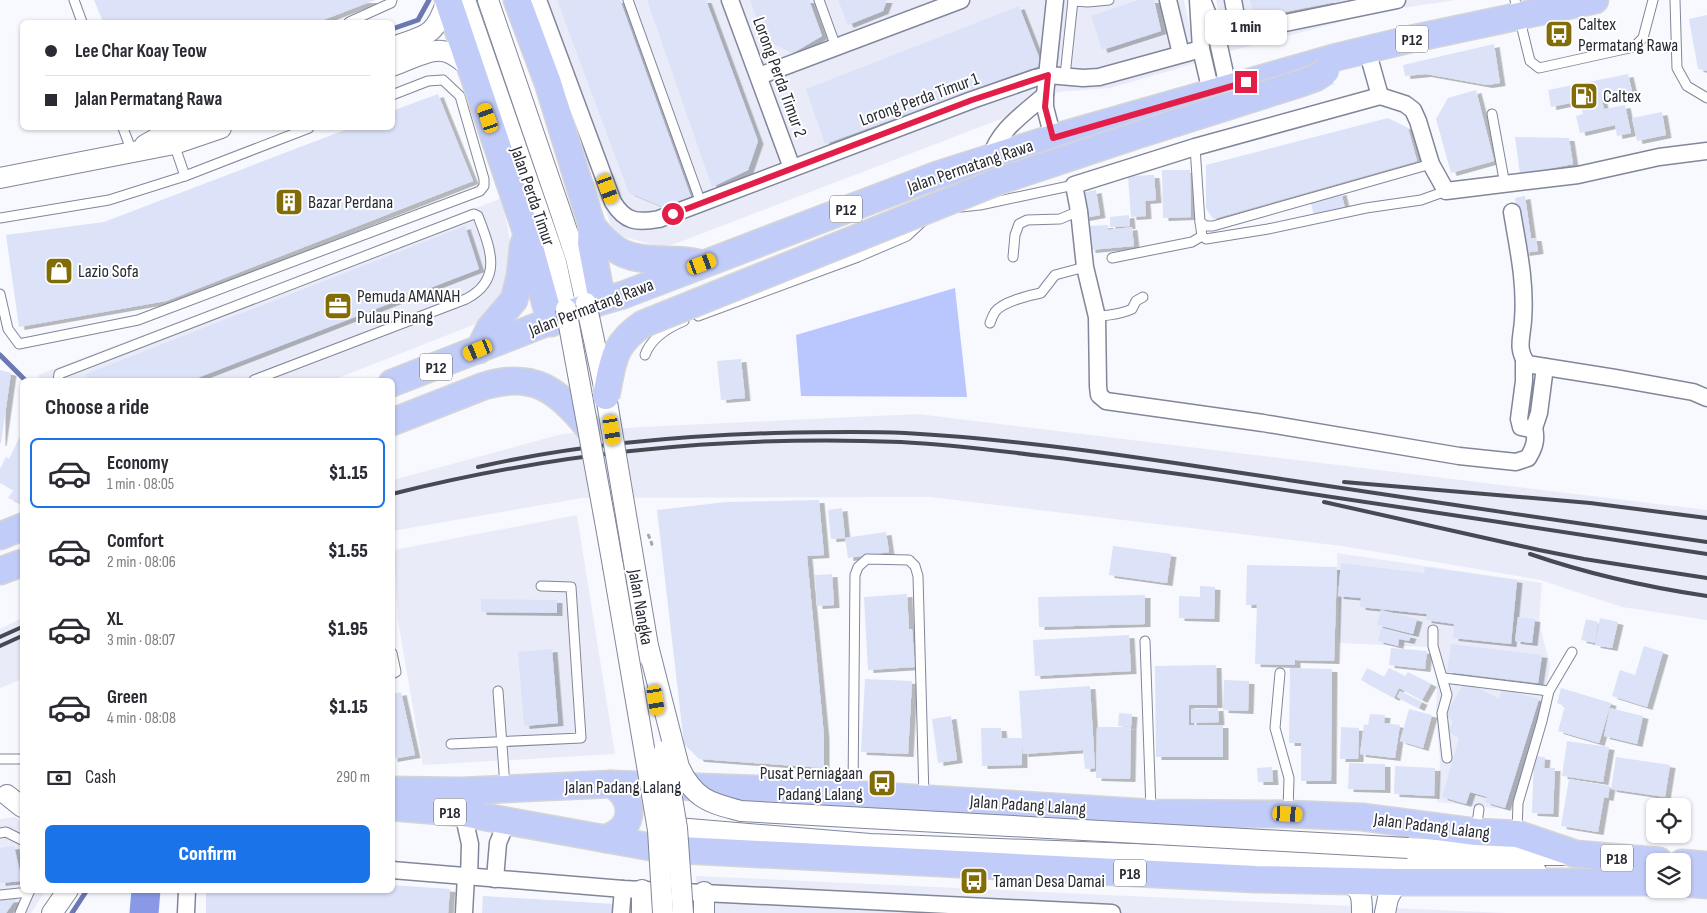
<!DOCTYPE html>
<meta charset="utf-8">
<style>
:root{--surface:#fff;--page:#f2f2f3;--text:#2b2b33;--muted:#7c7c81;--line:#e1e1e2;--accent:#1a73e8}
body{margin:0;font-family:"Sofia Sans Condensed",sans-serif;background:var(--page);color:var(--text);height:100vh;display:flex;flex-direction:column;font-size:19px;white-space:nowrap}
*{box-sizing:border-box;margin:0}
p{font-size:16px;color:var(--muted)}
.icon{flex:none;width:28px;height:28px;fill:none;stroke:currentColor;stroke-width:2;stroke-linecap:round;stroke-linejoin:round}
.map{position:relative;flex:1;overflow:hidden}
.panel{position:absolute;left:20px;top:378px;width:375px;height:515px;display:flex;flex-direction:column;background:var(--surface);border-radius:8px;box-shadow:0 1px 4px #0004}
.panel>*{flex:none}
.top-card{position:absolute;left:20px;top:20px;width:375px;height:110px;border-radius:8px;box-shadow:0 1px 4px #0004;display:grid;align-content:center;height:110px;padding:0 25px;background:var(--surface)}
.controls{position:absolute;left:1646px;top:798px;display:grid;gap:10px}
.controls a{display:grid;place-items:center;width:45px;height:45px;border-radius:8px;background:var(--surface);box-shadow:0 1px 4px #0004;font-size:25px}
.end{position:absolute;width:22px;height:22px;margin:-11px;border:6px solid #e11d48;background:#fff;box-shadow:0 0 0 2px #fff}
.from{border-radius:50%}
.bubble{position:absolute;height:35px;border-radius:8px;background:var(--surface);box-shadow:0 1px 4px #0004;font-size:16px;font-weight:800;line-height:35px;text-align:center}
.car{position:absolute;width:15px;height:30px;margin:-15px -8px;border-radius:6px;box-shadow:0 0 4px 1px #0007;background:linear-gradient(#f5c518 24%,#345 0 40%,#f5c518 0 76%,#345 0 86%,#f5c518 0)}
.top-card b{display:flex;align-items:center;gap:18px;height:48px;font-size:19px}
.top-card b+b{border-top:1px solid var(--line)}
.top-card i{width:12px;height:12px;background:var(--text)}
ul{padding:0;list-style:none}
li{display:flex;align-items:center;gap:15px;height:70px;margin:0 10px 8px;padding:0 15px;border:2px solid transparent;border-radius:8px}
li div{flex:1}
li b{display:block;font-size:19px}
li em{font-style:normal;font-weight:800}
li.active{border-color:var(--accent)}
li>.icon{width:45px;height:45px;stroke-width:1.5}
h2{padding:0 25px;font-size:22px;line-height:60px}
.pay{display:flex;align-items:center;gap:12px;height:55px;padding:0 25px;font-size:19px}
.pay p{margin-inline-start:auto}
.cta{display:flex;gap:10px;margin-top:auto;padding:10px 25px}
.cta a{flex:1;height:58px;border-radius:8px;background:var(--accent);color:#fff;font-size:20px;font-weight:800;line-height:58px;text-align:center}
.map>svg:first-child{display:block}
.built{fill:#e9ecf8}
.green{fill:#b9c7fe}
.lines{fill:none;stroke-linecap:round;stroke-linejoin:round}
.stream{stroke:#6c78b1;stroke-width:5}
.river{stroke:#8999e6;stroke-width:29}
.building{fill:#dce2f8;filter:url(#shadow)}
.service-casing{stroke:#81869a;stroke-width:11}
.minor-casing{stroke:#81869a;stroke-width:19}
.tertiary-casing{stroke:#81869a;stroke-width:22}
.primary-casing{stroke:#d4d5d6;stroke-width:29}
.path{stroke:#a7a8af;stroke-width:3;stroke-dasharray:5 2.5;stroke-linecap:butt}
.service{stroke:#fff;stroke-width:9}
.minor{stroke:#fff;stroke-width:16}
.tertiary{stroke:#fff;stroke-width:20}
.primary{stroke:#c2ccf8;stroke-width:26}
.rail{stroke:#484a53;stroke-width:4}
.tertiary-bridge-casing{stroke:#81869a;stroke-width:22;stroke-linecap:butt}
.primary-bridge-casing{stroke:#d4d5d6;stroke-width:29;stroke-linecap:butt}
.tertiary-bridge{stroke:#fff;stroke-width:20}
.primary-bridge{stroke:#c2ccf8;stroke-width:26}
.route{stroke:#e11d48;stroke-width:6}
.labels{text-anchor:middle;stroke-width:4;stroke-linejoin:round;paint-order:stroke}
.shield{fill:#fff;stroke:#696b71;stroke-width:1}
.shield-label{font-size:16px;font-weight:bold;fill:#292b34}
.poi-label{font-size:18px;fill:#292b34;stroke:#fff;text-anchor:start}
.street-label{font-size:18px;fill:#292b34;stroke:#fff}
</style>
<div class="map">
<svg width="1707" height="913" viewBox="0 0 1707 913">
<defs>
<filter id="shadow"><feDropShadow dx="5.5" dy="3" stdDeviation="0" flood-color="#0004"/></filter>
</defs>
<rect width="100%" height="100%" fill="#f8f9fe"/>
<g class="built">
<path d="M532,0H1184L1197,63L1110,88L1058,92L1040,104L664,248L614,234Z"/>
<path d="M1216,0H1456L1382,11L1227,52Z"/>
<path d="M502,198L514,261L509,290L486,320L333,380H41L38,375Z"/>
<path d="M918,414L1707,510V620L1622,607L1540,580L1342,546L929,497L582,498L393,531V480L562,434L640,427Z"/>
<path d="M577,515L615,754L423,765L398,621L394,550Z"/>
<path d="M1337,553L1542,583L1539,623L1550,664L1543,710L1512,810L1437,802L1440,761L1436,717L1437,675L1427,647L1339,643Z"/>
<path d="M22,618V679L0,688V629Z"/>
<path d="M15,817L22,823V890H46L31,913H0V819Z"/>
<path d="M696,876L1373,907L1505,913H697Z"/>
</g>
<path class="green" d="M955,288L967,397L801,396L796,335Z"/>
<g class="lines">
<g class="stream">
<path d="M392,29L418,20L429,0"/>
<path d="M0,355L25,380"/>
<path d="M72,913L87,890"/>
</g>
<path class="river" d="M144,913L146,890"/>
</g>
<g class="building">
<path d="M94,0H375L318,22H103Z"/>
<path d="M557,0H620L691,197L663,207L629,193Z"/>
<path d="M647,0H706L758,141L748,170L712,187Z"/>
<path d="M750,0H809L822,36L793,53L764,38Z"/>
<path d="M838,0H887L883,11L848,25Z"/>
<path d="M1138,0H1154L1161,31L1102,50L1091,16Z"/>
<path d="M1250,0H1340L1341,1L1254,18Z"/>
<path d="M1019,6L1042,65L825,144L806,89Z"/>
<path d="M1707,15V71L1698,69L1689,19Z"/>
<path d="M1494,44L1500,83L1487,85L1426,74L1405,76L1403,65Z"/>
<path d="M1628,74L1632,91L1601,97L1604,109L1625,105L1631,133L1617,136L1615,125L1580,133L1576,116L1583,114L1580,101L1551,107L1548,90Z"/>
<path d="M1476,90L1494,161L1451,173L1436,119L1448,98Z"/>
<path d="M438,94L473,181L166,301L19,327L6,235L104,222L350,128H392V111Z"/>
<path d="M1662,112L1666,135L1637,141L1632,118Z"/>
<path d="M1388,118L1408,128L1417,161L1213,219L1206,208V165Z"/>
<path d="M1515,137L1569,138L1573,164L1520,174Z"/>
<path d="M1162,170H1190L1191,217L1163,218Z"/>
<path d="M1154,175L1156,200L1145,201L1146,216L1131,217L1128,176Z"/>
<path d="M1096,190L1100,215L1084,218L1081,193Z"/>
<path d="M1341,192L1345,208L1314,216L1310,199Z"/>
<path d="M1525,196L1531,238H1536L1538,251L1524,253L1515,198Z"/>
<path d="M1129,215L1130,226L1110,227V217Z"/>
<path d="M1108,225V230L1132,227L1134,246L1090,250L1088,226Z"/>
<path d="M465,226L479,269L192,380H88L86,374Z"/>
<path d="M741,359L745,398L721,400L717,361Z"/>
<path d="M0,370L11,373L1,443H0Z"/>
<path d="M22,432V502L20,503L8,498L14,490L0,483V469L6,457L9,459Z"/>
<path d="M819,500L824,555L807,556L824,736V768L699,759L684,744L657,510L726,502Z"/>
<path d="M842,508L845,538L831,539L828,510Z"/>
<path d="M886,532L889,552L848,558L845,538Z"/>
<path d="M1113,546L1171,554L1167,583L1109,575Z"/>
<path d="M1341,563L1424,573L1425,567L1517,580L1511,644L1453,638L1454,624L1426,620L1427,614L1360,607L1361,598L1338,596Z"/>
<path d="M1247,565L1337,567L1334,661L1295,660V665L1255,664L1257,605H1246Z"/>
<path d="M832,574L834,605L817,606L815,575Z"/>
<path d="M1200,586L1215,587L1214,619L1179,618V596L1200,597Z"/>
<path d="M907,594L909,629H912L915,667L868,670L864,597Z"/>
<path d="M1145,595V624L1039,627L1038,597Z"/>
<path d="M481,599L557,600V613L481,612Z"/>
<path d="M1381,610L1417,619L1413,634L1377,625Z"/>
<path d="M1518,617L1535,619L1532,643L1515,641Z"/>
<path d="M1600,618L1618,622L1612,648L1595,645Z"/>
<path d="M1586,619L1598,622L1595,643L1581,640Z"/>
<path d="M1381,628L1411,636L1409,641L1399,639L1398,646L1378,641Z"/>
<path d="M1129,635L1131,671L1035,676L1033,640Z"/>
<path d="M1451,644L1542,655L1538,683L1447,672Z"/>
<path d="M1644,646L1663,652L1647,707L1612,696L1620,670L1635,675Z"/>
<path d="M1391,648L1427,651L1425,669L1389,665Z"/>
<path d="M552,649L558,723L524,726L518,652Z"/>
<path d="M1216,665L1217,705H1189V725H1223V757H1156L1155,666Z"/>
<path d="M1290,668L1332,669L1331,781H1301V743H1289Z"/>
<path d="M1367,668L1384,677L1389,668L1405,676L1408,672L1431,684L1422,700L1399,688L1394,698L1361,680Z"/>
<path d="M865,679L912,681L908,754L861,752Z"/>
<path d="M1224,680L1249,681L1248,711L1223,710Z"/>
<path d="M1465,682L1499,699L1502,689L1539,699L1505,808L1485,802L1487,797L1470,792L1466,804L1442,797L1459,738L1448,731L1453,721L1445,715Z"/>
<path d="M1090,686L1095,768L1085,769L1083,750L1023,754L1022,741V765L982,766L981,728H1001L1002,738H1022L1019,691Z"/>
<path d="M1561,688L1611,703L1599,743L1558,731L1565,706L1557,703Z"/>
<path d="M1400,691L1422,702L1419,708L1397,697Z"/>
<path d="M401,692L415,755L392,759V694Z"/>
<path d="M1218,708L1219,722L1191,723V709Z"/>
<path d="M1610,708L1643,716L1637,744L1604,736Z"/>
<path d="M1409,709L1432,715L1423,748L1400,741Z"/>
<path d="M1119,713L1132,714L1131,727L1118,726Z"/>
<path d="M1370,714L1385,715L1384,723L1400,725L1395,758L1360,754L1364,724L1368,725Z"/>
<path d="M951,716L957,760L938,763L932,719Z"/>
<path d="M1097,727H1131L1130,779L1096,778Z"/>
<path d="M1341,727L1359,728L1358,759H1340Z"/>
<path d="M1567,741L1609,747L1603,782L1562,776Z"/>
<path d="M1534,756L1545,757L1544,768H1555L1553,814L1532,813Z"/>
<path d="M1616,757L1670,765L1665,797L1611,789Z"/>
<path d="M1349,763L1385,764V790L1348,789Z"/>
<path d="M1395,766L1435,768L1434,796L1394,794Z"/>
<path d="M1272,767L1273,782H1258L1257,768Z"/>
<path d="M1569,779L1610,786L1608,798L1604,797L1598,832L1561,826Z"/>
<path d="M14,846L22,881L0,883V848Z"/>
<path d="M392,885L450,889L448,913H206V890H392Z"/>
<path d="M483,896L614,904L613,913H482Z"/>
<path d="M16,899L6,913H0V900Z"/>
</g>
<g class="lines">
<defs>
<g id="service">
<path d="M74,0L82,22"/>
<path d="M628,0L701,203"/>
<path d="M819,0L836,47"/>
<path d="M1515,0L1530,61L1539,68L1634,47L1643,38L1653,0"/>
<path d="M1675,0L1677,68L1687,86L1707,98"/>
<path d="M1073,1L1088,2L1109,0"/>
<path d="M349,22L391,3L392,0"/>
<path d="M1065,76L1073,0"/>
<path d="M1492,114L1505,185"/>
<path d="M123,128L132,152"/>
<path d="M174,144L185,176"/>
<path d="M1195,147L1200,222L1206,226H1213L1431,164"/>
<path d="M961,207L980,205L1074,185"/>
<path d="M0,218L109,200L185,176L309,128"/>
<path d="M1200,222L1202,236L1206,239L1268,229L1366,208L1421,200L1446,191"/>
<path d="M1013,257L1015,235L1019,224L1027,220L1060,219L1079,211"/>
<path d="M1112,258L1192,242L1202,236"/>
<path d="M0,294L8,329L19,344L138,320L480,191L484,186V179L460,96L443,80L428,81L392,95"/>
<path d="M698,316L858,257L907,236L922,222"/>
<path d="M1097,317C1111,314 1119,315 1132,309L1136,301L1143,297"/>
<path d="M990,323C991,320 993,315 995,312C1002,302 1030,295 1041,293L1055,275L1085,267"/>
<path d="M645,355C651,338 667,328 684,321"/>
<path d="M58,380L59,374L474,214L478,216C490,248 504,279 466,299L254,380"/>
<path d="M1433,630V646L1447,695L1442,713L1447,758"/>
<path d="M1145,641L1151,810"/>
<path d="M392,653L396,672L392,674"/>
<path d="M1280,673L1275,728L1289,778L1288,811"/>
<path d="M1444,678L1549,691"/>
<path d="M498,691L505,786"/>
<path d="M451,744L581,738L571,587L541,586"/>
<path d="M0,759H22"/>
<path d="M853,792L855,575L858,567L867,559L909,560L915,566L918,576L924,797"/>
<path d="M1476,831L1479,809"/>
<path d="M1517,832L1518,803L1542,721L1549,691L1572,652"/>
<path d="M0,833L6,832L22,840"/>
<path d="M0,895L29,892"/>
<path d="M20,913L30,890"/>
</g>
<g id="minor">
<path d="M538,0L613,202C625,222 637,223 659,219L972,100L1035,78L1048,75L1083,78L1099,77L1201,49"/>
<path d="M730,0L792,168"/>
<path d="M1168,0L1181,54"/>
<path d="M1198,0L1201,49L1211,92"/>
<path d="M1202,0L1217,37L1228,87"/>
<path d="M1233,0L1239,32"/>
<path d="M1217,37L1397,0"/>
<path d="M1367,50L1380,96"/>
<path d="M759,76L961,0"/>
<path d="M1053,138L1045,107V95L1055,0"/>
<path d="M991,157C998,130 1025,113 1045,95"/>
<path d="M1512,212C1518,248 1526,283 1523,320C1522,338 1516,348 1527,364L1615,378L1693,392L1707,398"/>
<path d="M1524,359V381L1519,419L1521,427L1530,429L1534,428L1539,413L1545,367"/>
<path d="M1534,428C1537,440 1534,448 1528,458L1516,462L1459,456L1263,423L1106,401L1099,395L1098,386L1097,317L1085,267L1079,211L1074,185L1195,147L1380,96L1405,104L1413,110L1418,121L1431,164L1446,191L1578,175L1659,157L1707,151"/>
<path d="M463,813L470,844L469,877"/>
<path d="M392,870L623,889L1112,913"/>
<path d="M495,879L498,843L507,821"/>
<path d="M186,913L187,890"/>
<path d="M464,913L466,876"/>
<path d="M621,913L623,889"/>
</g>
<g id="tertiary">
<path d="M465,0L556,262L566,309"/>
<path d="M488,0L560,210L576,258L586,303"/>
<path d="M392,47C427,35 435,37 447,0"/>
<path d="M392,66C406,61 429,49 442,51C453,52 462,61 470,67"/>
<path d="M145,145L175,128"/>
<path d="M0,178L174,144L221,128"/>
<path d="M605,521L613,566"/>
<path d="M7,795L22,807"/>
<path d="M661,830L677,828L870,844L1498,868L1536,871"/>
<path d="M1408,848L1518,855H1563"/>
<path d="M1346,881C1362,890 1362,895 1362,913"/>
<path d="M642,890V913"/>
<path d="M52,913L68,890"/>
<path d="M704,913V892"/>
<path d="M1385,913L1388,898L1397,882"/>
</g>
<g id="primary">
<path d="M448,0L527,234L523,247L520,276L514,300L490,328L479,350"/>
<path d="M517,0L548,83L592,226C616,256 629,259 667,260C677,260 688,260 698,263"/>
<path d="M592,226L591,243L602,301"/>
<path d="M529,244L551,323"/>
<path d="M392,383L602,301L623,295L937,175L1053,138L1337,57L1411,39L1595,0"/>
<path d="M392,422L484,386C533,371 558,390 588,427"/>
<path d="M0,536L22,527"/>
<path d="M0,571L22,563"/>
<path d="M392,790L461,791L611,784L784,790L1152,813L1288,814L1362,817L1476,832L1517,834L1576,854L1659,861"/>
<path d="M392,807L463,813L662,849L1255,879L1397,882H1655"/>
<path d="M606,839C613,835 621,832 625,825C635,809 625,791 611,784"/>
<path d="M1682,863L1707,865"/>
<path d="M1682,883L1707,885"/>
</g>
</defs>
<use href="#service" class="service-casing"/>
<use href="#minor" class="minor-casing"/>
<use href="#tertiary" class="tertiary-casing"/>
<use href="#primary" class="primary-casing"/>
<path class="path" d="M648,534L652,544L649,546"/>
<use href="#service" class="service"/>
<use href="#minor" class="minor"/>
<use href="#tertiary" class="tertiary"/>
<use href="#primary" class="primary"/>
<g class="rail">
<path d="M478,467C575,445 675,436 774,433C818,432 862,431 905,433C1033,440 1162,461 1288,480C1428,501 1567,522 1707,542"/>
<path d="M1344,482L1590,503L1707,518"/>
<path d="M392,494C559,452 729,435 901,442C959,445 1017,453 1074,460C1136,468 1197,476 1259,486C1408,508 1558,531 1707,554"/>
<path d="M1324,502L1539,550L1584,559L1707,578"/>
<path d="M1530,554C1588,574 1646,587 1707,596"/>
<path d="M0,637L22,627"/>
<path d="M0,646L22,636"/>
</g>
<defs>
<g id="tertiary-bridge">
<path d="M586,303L606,396L650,658"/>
<path d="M566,309L605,521"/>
<path d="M613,566L658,830L663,913"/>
<path d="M648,646L679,767C694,799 710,803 741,811L1408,848"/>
<path d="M664,751L677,828L683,913"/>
</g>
<path id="primary-bridge" d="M606,396C613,362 612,345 643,324L999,181L1137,135L1295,85L1315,78L1326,71"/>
</defs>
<use href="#tertiary-bridge" class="tertiary-bridge-casing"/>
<use href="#primary-bridge" class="primary-bridge-casing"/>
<use href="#tertiary-bridge" class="tertiary-bridge"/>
<use href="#primary-bridge" class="primary-bridge"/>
</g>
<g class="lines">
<path class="route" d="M673,214L972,100L1048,75L1045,107L1053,138L1246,82"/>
</g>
<defs>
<symbol id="bus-square" viewBox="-11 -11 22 22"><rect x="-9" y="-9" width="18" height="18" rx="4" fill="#826c07" stroke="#fff"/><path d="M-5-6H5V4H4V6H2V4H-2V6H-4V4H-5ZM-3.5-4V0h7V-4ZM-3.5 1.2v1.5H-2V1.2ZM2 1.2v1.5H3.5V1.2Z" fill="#fff"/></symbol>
<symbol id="fuel-square" viewBox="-11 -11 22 22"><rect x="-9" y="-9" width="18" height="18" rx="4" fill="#826c07" stroke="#fff"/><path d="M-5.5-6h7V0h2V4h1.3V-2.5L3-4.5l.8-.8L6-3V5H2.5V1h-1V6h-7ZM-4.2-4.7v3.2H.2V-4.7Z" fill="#fff"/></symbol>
<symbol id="building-square" viewBox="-11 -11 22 22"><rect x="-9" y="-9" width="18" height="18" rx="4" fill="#826c07" stroke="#fff"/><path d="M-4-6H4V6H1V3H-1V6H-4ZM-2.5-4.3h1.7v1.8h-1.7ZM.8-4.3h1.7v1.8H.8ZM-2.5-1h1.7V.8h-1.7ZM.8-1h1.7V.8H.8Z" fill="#fff"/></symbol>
<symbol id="shop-square" viewBox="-11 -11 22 22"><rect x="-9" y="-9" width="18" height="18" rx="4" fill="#826c07" stroke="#fff"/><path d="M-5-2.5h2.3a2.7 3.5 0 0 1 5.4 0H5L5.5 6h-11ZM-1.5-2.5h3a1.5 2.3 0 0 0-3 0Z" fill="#fff"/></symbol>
<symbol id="office-square" viewBox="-11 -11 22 22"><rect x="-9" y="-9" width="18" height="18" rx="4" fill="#826c07" stroke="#fff"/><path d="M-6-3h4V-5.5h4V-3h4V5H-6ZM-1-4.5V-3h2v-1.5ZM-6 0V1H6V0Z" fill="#fff"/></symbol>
</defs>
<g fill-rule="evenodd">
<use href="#bus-square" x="1543" y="18" width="32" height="32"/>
<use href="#fuel-square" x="1568" y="80" width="32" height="32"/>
<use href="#building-square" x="273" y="186" width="32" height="32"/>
<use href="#shop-square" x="43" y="255" width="32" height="32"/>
<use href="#office-square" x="322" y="290" width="32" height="32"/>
<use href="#bus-square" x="866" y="767" width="32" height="32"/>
<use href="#bus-square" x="958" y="865" width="32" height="32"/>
</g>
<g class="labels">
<g class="shield">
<rect x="1396" y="25.5" width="32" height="27" rx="4"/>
<rect x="830" y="195.5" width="32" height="27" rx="4"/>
<rect x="420" y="353.5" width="32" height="27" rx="4"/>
<rect x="434" y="798.5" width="32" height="27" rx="4"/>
<rect x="1601" y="844.5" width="32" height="27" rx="4"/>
<rect x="1114" y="859.5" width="32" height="27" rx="4"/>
</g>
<g class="shield-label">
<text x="1412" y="45">P12</text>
<text x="846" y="215">P12</text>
<text x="436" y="373">P12</text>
<text x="450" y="818">P18</text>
<text x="1617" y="864">P18</text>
<text x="1130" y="879">P18</text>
</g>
<g class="poi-label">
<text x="1578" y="30">Caltex<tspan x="1578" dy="21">Permatang Rawa</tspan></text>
<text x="1603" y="102">Caltex</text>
<text x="308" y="208">Bazar Perdana</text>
<text x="78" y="277">Lazio Sofa</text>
<text x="357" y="302">Pemuda AMANAH<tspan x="357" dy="21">Pulau Pinang</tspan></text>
<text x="863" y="779" text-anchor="end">Pusat Perniagaan<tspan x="863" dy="21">Padang Lalang</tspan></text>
<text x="993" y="887">Taman Desa Damai</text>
</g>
<g class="street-label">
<text transform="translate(780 77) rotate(70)" y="6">Lorong Perda Timur 2</text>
<text transform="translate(919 99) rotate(-20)" y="6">Lorong Perda Timur 1</text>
<text transform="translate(970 166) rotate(-19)" y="6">Jalan Permatang Rawa</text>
<text transform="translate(533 196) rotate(71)" y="6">Jalan Perda Timur</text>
<text transform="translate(591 307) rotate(-21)" y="6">Jalan Permatang Rawa</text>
<text transform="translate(641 607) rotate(80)" y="6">Jalan Nangka</text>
<text x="623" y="793">Jalan Padang Lalang</text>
<text transform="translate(1028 805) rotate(4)" y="6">Jalan Padang Lalang</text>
<text transform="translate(1432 826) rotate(7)" y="6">Jalan Padang Lalang</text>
</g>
</g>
</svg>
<div class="controls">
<a><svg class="icon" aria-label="locate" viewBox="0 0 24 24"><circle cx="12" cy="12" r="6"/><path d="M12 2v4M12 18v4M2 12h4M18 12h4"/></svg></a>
<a><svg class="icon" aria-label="layers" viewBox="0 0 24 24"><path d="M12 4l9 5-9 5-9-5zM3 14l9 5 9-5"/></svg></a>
</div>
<i class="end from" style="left:673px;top:214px"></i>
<i class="end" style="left:1246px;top:82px"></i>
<div class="bubble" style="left:1205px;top:10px;width:82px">1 min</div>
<i class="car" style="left:488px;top:118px;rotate:341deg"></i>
<i class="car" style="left:608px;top:189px;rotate:160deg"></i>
<i class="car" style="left:702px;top:264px;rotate:69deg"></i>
<i class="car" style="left:478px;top:350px;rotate:248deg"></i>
<i class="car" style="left:612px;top:430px;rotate:171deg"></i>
<i class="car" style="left:656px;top:700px;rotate:171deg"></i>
<i class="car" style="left:1288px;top:814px;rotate:93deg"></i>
<div class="top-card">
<b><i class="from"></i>Lee Char Koay Teow</b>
<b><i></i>Jalan Permatang Rawa</b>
</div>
<section class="panel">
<h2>Choose a ride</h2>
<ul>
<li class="active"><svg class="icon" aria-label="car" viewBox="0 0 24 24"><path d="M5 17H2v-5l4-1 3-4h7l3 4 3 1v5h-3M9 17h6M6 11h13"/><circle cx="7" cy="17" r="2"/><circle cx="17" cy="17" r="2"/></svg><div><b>Economy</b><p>1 min · 08:05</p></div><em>$1.15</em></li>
<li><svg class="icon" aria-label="car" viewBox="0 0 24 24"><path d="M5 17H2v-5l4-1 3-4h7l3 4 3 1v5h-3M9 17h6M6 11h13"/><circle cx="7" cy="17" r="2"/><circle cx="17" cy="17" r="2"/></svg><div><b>Comfort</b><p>2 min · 08:06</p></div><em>$1.55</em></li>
<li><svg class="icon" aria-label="car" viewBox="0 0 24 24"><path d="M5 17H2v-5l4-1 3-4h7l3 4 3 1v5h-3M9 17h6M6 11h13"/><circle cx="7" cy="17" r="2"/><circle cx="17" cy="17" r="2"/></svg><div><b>XL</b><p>3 min · 08:07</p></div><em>$1.95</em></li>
<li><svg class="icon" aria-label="car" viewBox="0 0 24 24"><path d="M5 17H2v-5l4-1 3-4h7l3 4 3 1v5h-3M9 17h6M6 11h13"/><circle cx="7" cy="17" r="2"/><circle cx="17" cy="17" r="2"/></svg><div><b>Green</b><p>4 min · 08:08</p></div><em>$1.15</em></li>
</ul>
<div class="pay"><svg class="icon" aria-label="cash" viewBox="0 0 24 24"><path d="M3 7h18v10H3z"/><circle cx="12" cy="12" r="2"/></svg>Cash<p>290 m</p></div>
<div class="cta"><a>Confirm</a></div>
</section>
</div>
